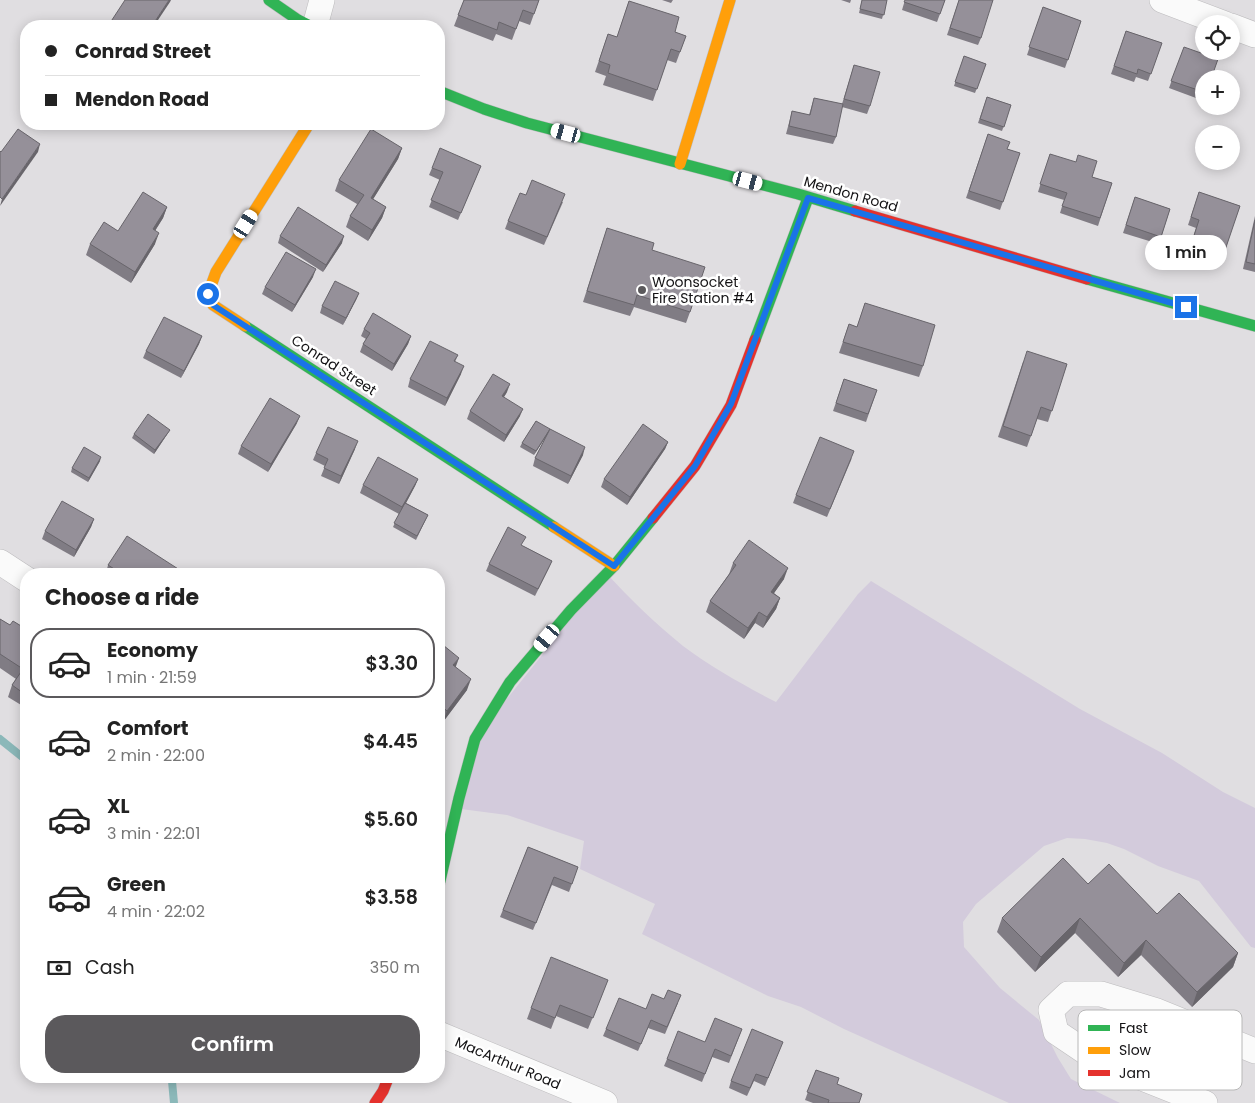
<!DOCTYPE html>
<meta charset="utf-8">
<style>
:root{--surface:#fff;--page:#f6f6f6;--text:#222;--muted:#767676;--line:#e0e0e0;--accent:#5b595c}
body{margin:0;font-family:Poppins,sans-serif;background:var(--page);color:var(--text);height:100vh;display:flex;flex-direction:column;font-size:19px;white-space:nowrap}
*{box-sizing:border-box;margin:0}
p{font-size:16px;color:var(--muted)}
.icon{flex:none;width:28px;height:28px;fill:none;stroke:currentColor;stroke-width:2;stroke-linecap:round;stroke-linejoin:round}
.map{position:relative;flex:1;overflow:hidden}
.drawer{position:absolute;left:20px;top:568px;width:425px;height:515px;display:flex;flex-direction:column;background:var(--surface);border-radius:20px;box-shadow:0 2px 12px #0003}
.drawer>*{flex:none}
.top-card{position:absolute;left:20px;top:20px;width:425px;height:110px;border-radius:20px;box-shadow:0 2px 12px #0003;display:grid;align-content:center;height:110px;padding:0 25px;background:var(--surface)}
.tools{position:absolute;left:1195px;top:15px;display:grid;gap:10px}
.tools a{display:grid;place-items:center;width:45px;height:45px;border-radius:50%;background:var(--surface);box-shadow:0 2px 12px #0003;font-size:25px}
.end{position:absolute;width:22px;height:22px;margin:-11px;border:6px solid #1a73e8;background:#fff;box-shadow:0 0 0 2px #fff}
.from{border-radius:50%}
.bubble{position:absolute;height:35px;border-radius:18px;background:var(--surface);box-shadow:0 2px 12px #0003;font-size:16px;font-weight:600;line-height:35px;text-align:center}
.car{position:absolute;width:15px;height:30px;margin:-15px -8px;border-radius:6px;box-shadow:0 0 4px 1px #0007;background:linear-gradient(#fff 24%,#345 0 40%,#fff 0 76%,#345 0 86%,#fff 0)}
.top-card b{display:flex;align-items:center;gap:18px;height:48px;font-size:19px}
.top-card b+b{border-top:1px solid var(--line)}
.top-card i{width:12px;height:12px;background:var(--text)}
ul{padding:0;list-style:none}
li{display:flex;align-items:center;gap:15px;height:70px;margin:0 10px 8px;padding:0 15px;border:2px solid transparent;border-radius:20px}
li div{flex:1}
li b{display:block;font-size:19px}
li em{font-style:normal;font-weight:600}
li.on{border-color:var(--accent)}
li>.icon{width:45px;height:45px;stroke-width:1.5}
h2{padding:0 25px;font-size:22px;line-height:60px}
.pay{display:flex;align-items:center;gap:12px;height:55px;padding:0 25px;font-size:19px}
.pay p{margin-inline-start:auto}
.button{display:flex;gap:10px;margin-top:auto;padding:10px 25px}
.button a{flex:1;height:58px;border-radius:20px;background:var(--accent);color:#fff;font-size:20px;font-weight:600;line-height:58px;text-align:center}
.map>svg:first-child{display:block}
.green{fill:#d3cbdc}
.lines{fill:none;stroke-linecap:round;stroke-linejoin:round}
.stream{stroke:#8bb8b9;stroke-width:8}
.street-casing{stroke:#bdbcbe;stroke-width:26}
.fast-casing{stroke:#bdbcbe;stroke-width:12}
.slow-casing{stroke:#bdbcbe;stroke-width:12}
.jam-casing{stroke:#bdbcbe;stroke-width:12}
.street{stroke:#fafafa;stroke-width:25}
.fast{stroke:#30b455;stroke-width:11}
.slow{stroke:#ff9f0a;stroke-width:11}
.jam{stroke:#e5322d;stroke-width:11}
.wall{fill:#807c84}
.shaded-wall{fill:#68656b}
.building{fill:#959099;stroke:#68656b}
.route{stroke:#1a73e8;stroke-width:6}
.poi-dot{fill:#5b595c;stroke:#fff;stroke-width:2}
.labels{text-anchor:middle;stroke-width:5;stroke-linejoin:round;paint-order:stroke}
.street-label{font-size:14px;fill:#131214;stroke:#fff}
.poi-label{font-size:14px;fill:#131214;stroke:#fff;text-anchor:start}
.key{fill:#fff;stroke:#b8b8b8;stroke-width:1}
.key-label{font-size:14px;fill:#131214}
</style>
<div class="map">
<svg width="1255" height="1103" viewBox="0 0 1255 1103">
<rect width="100%" height="100%" fill="#e0dee1"/>
<path class="green" d="M607,574C630,599 656,624 683,646C711,667 745,686 776,702L858,594L871,581L1080,709L1162,753L1223,792L1255,808V948L1251,947L1199,881L1158,866L1124,849L1107,843L1085,839L1067,838L1044,846L976,904L963,922L964,947L1000,988L1039,1020L1058,1058L1071,1079L1120,1103H1009L844,1029L801,1007L768,996L642,934L655,904L580,869L584,841L507,815L461,809L482,730Z"/>
<g class="lines">
<g class="stream">
<path d="M0,739L26,760"/>
<path d="M170,1076L172,1081L174,1103"/>
</g>
<defs>
<g id="street">
<path d="M1162,0L1225,24"/>
<path d="M315,26L322,0"/>
<path d="M1231,26L1255,35"/>
<path d="M0,562L26,579"/>
<path d="M439,1034L605,1103"/>
<path d="M1205,1103L1099,1061L1056,1032L1051,1010L1068,994H1101L1157,1011L1255,1051"/>
</g>
<g id="fast">
<path d="M269,0L298,20L310,26"/>
<path d="M439,91L484,109L527,123L798,194L855,211"/>
<path d="M1087,279L1255,326"/>
<path d="M245,326L554,527"/>
<path d="M755,340L808,198"/>
<path d="M439,885L459,798L475,739L510,682L571,610L614,566L653,518"/>
</g>
<g id="slow">
<path d="M680,164L730,0"/>
<path d="M245,326L213,305L208,294L216,272L309,124"/>
<path d="M554,527L614,566"/>
</g>
<g id="jam">
<path d="M855,211L1087,279"/>
<path d="M653,518L695,466L731,405L755,340"/>
<path d="M375,1103L383,1091L389,1076"/>
</g>
</defs>
<use href="#street" class="street-casing"/>
<use href="#fast" class="fast-casing"/>
<use href="#slow" class="slow-casing"/>
<use href="#jam" class="jam-casing"/>
<use href="#street" class="street"/>
<use href="#fast" class="fast"/>
<use href="#slow" class="slow"/>
<use href="#jam" class="jam"/>
</g>
<g class="wall">
<path d="M464,0H539L530,25L519,21L512,40L496,34L493,41L454,26Z"/>
<path d="M662,0H673L671,3Z"/>
<path d="M841,0H851L850,3Z"/>
<path d="M862,0H887L882,19L859,13Z"/>
<path d="M905,0H945L937,22L902,10Z"/>
<path d="M959,0L981,38L978,45L947,35Z"/>
<path d="M629,1L675,32L686,36L676,63L667,60L653,101L603,85L606,76L595,72L608,34L617,37Z"/>
<path d="M1043,7L1081,21L1065,68L1027,55Z"/>
<path d="M1126,31L1162,43L1148,81L1136,77L1134,82L1111,74Z"/>
<path d="M1184,47L1204,79V101L1169,88Z"/>
<path d="M964,56L986,64L975,93L954,86Z"/>
<path d="M854,65L870,106L867,114L842,107L836,137L833,144L786,134L790,119L792,111L809,115L814,98L842,104Z"/>
<path d="M987,97L1011,105L1002,131L978,123Z"/>
<path d="M260,124H272L270,128Z"/>
<path d="M988,134L1007,149L1020,153L1000,210L966,198Z"/>
<path d="M402,148L398,159L373,199L386,207L382,218L368,241L346,227L350,216L357,204L335,191L339,180Z"/>
<path d="M1050,154L1092,177L1112,183L1098,226L1060,213L1064,200L1038,192Z"/>
<path d="M481,166L458,220L429,207L440,180L429,175L432,168Z"/>
<path d="M1199,192L1240,206L1219,266L1187,256L1196,228L1188,225Z"/>
<path d="M526,195L563,202L544,245L505,229L508,221Z"/>
<path d="M1135,197L1170,209L1159,244L1123,233Z"/>
<path d="M167,207L163,218L155,231V244L131,283L86,255L90,244L118,231Z"/>
<path d="M1255,216V272L1243,269Z"/>
<path d="M607,228L652,250L690,312L686,323L634,307L630,316L583,302Z"/>
<path d="M280,236L342,243L323,272L278,243Z"/>
<path d="M313,277L292,312L262,294L265,287Z"/>
<path d="M359,293L356,300L343,325L320,313L322,306Z"/>
<path d="M865,303L923,366L919,377L839,353L849,324L857,327Z"/>
<path d="M364,329L411,336L408,344L392,371L360,352L363,344L366,339L361,336Z"/>
<path d="M202,336L199,344L181,378L143,358L146,351Z"/>
<path d="M458,355L455,362L461,374L445,406L408,387L410,379Z"/>
<path d="M1023,362L1067,364L1048,422L1037,419L1027,447L998,437Z"/>
<path d="M844,379L877,390L866,422L833,411Z"/>
<path d="M507,392L504,397L520,416L504,442L467,419L470,411Z"/>
<path d="M536,421L583,455L568,484L533,466L535,458L547,435L534,455L520,447L522,443Z"/>
<path d="M297,423L268,472L238,454L241,446Z"/>
<path d="M170,430L154,454L132,438L134,434Z"/>
<path d="M668,442L665,449L627,505L601,487L604,479Z"/>
<path d="M355,449L339,484L321,476L325,466L313,460L316,453Z"/>
<path d="M852,458L827,517L793,503L796,495Z"/>
<path d="M100,461L88,482L71,472L72,468Z"/>
<path d="M418,479L415,486L406,503L428,515L416,540L393,527L399,514L360,493L363,485Z"/>
<path d="M94,519L91,527L74,557L42,539L45,531Z"/>
<path d="M523,546L552,561L549,568L535,596L486,571L489,564Z"/>
<path d="M733,563L784,579L774,593L780,598L776,609L763,628L755,623L744,639L706,612L710,601L729,574Z"/>
<path d="M108,565L186,574H108L106,573Z"/>
<path d="M0,619L10,625L26,629V708L8,697L12,685L16,679L0,668Z"/>
<path d="M439,650L456,667L467,690L443,722L439,718Z"/>
<path d="M528,847L578,867L569,892L552,885L533,930L500,917Z"/>
<path d="M1088,884L1157,914L1238,953L1233,967L1192,1007L1141,955L1118,977L1075,933L1035,972L997,932L1002,918Z"/>
<path d="M608,980L588,1029L556,1016L551,1029L527,1019L531,1008Z"/>
<path d="M664,999L678,1003L665,1034L648,1028L638,1051L603,1036L606,1029L646,1009Z"/>
<path d="M742,1029L729,1063L712,1057L702,1082L664,1066L667,1059L705,1042Z"/>
<path d="M780,1049L765,1086L754,1081L747,1096L729,1088L731,1081Z"/>
<path d="M816,1070L837,1084L859,1103H813L805,1100Z"/>
</g>
<g class="shaded-wall">
<path d="M169,0H171L170,2L154,26H152Z"/>
<path d="M40,144L38,152L0,206L2,199Z"/>
<path d="M402,148L398,159L367,209L371,198Z"/>
<path d="M167,207L163,218L149,240L153,229Z"/>
<path d="M386,207L382,218L368,241L372,230Z"/>
<path d="M159,233L155,244L131,283L135,272Z"/>
<path d="M344,236L342,243L323,272L326,265Z"/>
<path d="M316,269L313,277L292,312L295,305Z"/>
<path d="M359,293L356,300L343,325L346,318Z"/>
<path d="M202,336L199,344L181,378L184,371Z"/>
<path d="M411,336L408,344L392,371L394,364Z"/>
<path d="M464,366L461,374L445,406L447,398Z"/>
<path d="M510,384L507,392L500,403L502,396Z"/>
<path d="M523,409L520,416L504,442L506,435Z"/>
<path d="M300,416L297,423L268,472L271,464Z"/>
<path d="M550,429L548,433L534,455L536,451Z"/>
<path d="M170,430L154,454L155,450Z"/>
<path d="M358,441L355,449L339,484L341,476Z"/>
<path d="M668,442L665,449L627,505L630,497Z"/>
<path d="M585,447L583,455L568,484L571,476Z"/>
<path d="M101,457L100,461L88,482L89,478Z"/>
<path d="M418,479L415,486L400,514L402,507Z"/>
<path d="M94,519L91,527L74,557L76,550Z"/>
<path d="M788,568L784,579L767,603L771,592Z"/>
<path d="M780,598L776,609L763,628L767,617Z"/>
<path d="M759,612L755,623L744,639L748,628Z"/>
<path d="M459,658L455,669L453,665Z"/>
<path d="M471,679L467,690L443,722L447,711Z"/>
<path d="M1080,918L1075,933L1035,972L1041,957Z"/>
<path d="M1146,940L1141,955L1118,977L1124,963Z"/>
<path d="M1238,953L1233,967L1192,1007L1197,992Z"/>
</g>
<g class="building">
<path d="M125,0H169L152,26H108Z"/>
<path d="M464,0H539L534,14L523,10L516,29L499,22L497,30L458,15Z"/>
<path d="M862,0H887L884,15L860,9Z"/>
<path d="M905,0H945L940,14L904,2Z"/>
<path d="M959,0H993L981,38L950,28Z"/>
<path d="M629,1L679,17L675,32L686,36L680,52L671,49L657,90L608,73L610,65L599,61L608,34L617,37Z"/>
<path d="M1043,7L1081,21L1068,60L1029,47Z"/>
<path d="M1126,31L1162,43L1151,74L1138,69L1137,74L1114,66Z"/>
<path d="M1184,47L1218,59L1211,79H1204V92L1171,81Z"/>
<path d="M964,56L986,64L977,89L955,82Z"/>
<path d="M854,65L880,72L870,106L844,99Z"/>
<path d="M987,97L1011,105L1004,127L980,119Z"/>
<path d="M814,98L843,104L836,137L789,126L792,111L810,115Z"/>
<path d="M18,129L40,144L2,199L0,197V151L1,152Z"/>
<path d="M371,129L402,148L371,198L386,207L372,230L350,216L364,195L339,180Z"/>
<path d="M988,134L1010,142L1007,149L1020,153L1003,202L969,191Z"/>
<path d="M440,148L481,166L461,213L431,200L443,172L432,168Z"/>
<path d="M1050,154L1076,162L1078,155L1097,161L1092,177L1112,183L1100,218L1062,206L1067,193L1040,184Z"/>
<path d="M532,180L565,194L547,237L508,221L520,193L526,195Z"/>
<path d="M143,192L167,207L153,229L159,233L135,272L90,244L104,222L118,231Z"/>
<path d="M1199,192L1240,206L1222,259L1190,248L1199,220L1191,217Z"/>
<path d="M1135,197L1170,209L1161,237L1126,225Z"/>
<path d="M298,207L344,236L326,265L280,236Z"/>
<path d="M1255,220V264L1246,262Z"/>
<path d="M607,228L654,243L652,250L705,267L690,312L637,295L634,305L587,291Z"/>
<path d="M286,252L316,269L295,305L265,287Z"/>
<path d="M335,281L359,293L346,318L322,306Z"/>
<path d="M865,303L935,325L923,366L843,342L849,324L857,327Z"/>
<path d="M373,313L411,336L394,364L363,344L370,333L364,329Z"/>
<path d="M164,317L202,336L184,371L146,351Z"/>
<path d="M430,341L458,355L454,361L464,366L447,398L410,379Z"/>
<path d="M1027,351L1067,364L1052,411L1041,407L1031,436L1003,426Z"/>
<path d="M493,374L510,384L502,396L523,409L506,435L470,411Z"/>
<path d="M844,379L877,390L868,414L836,403Z"/>
<path d="M270,398L300,416L271,464L241,446Z"/>
<path d="M148,414L170,430L155,450L134,434Z"/>
<path d="M536,421L550,429L536,451L522,443Z"/>
<path d="M643,424L668,442L630,497L604,479Z"/>
<path d="M328,427L358,441L341,476L324,468L328,459L316,453Z"/>
<path d="M550,429L585,447L571,476L535,458Z"/>
<path d="M820,437L854,451L830,509L796,495Z"/>
<path d="M84,447L101,457L89,478L72,468Z"/>
<path d="M378,457L418,479L402,507L363,485Z"/>
<path d="M62,501L94,519L76,550L45,531Z"/>
<path d="M405,503L428,515L417,536L394,523Z"/>
<path d="M508,527L526,537L521,545L552,561L538,589L489,564Z"/>
<path d="M127,536L186,574H122L108,565Z"/>
<path d="M749,540L788,568L771,592L780,598L767,617L759,612L748,628L710,601L736,565L733,563Z"/>
<path d="M0,619L10,625L13,621L26,629V695L12,685L23,669L0,654Z"/>
<path d="M443,645L459,658L453,665L471,679L447,711L439,704V650Z"/>
<path d="M528,847L578,867L572,884L554,877L536,923L503,910Z"/>
<path d="M1063,858L1088,884L1109,864L1157,914L1179,893L1238,953L1197,992L1146,940L1124,963L1080,918L1041,957L1002,918Z"/>
<path d="M551,957L608,980L593,1018L560,1005L555,1018L531,1008Z"/>
<path d="M668,990L681,995L667,1027L651,1020L641,1044L606,1029L619,998L646,1009L652,994L664,999Z"/>
<path d="M715,1018L742,1029L731,1056L715,1049L705,1074L667,1059L678,1031L705,1042Z"/>
<path d="M752,1029L783,1042L768,1078L756,1074L750,1088L731,1081Z"/>
<path d="M816,1070L839,1078L837,1084L862,1094L859,1103H828L829,1100L807,1092Z"/>
</g>
<g class="lines">
<path class="route" d="M208,294L213,305L614,566L695,466L731,404L808,198L1186,307"/>
</g>
<circle class="poi-dot" cx="642" cy="290" r="5"/>
<g class="labels">
<g class="street-label">
<text transform="translate(851 194) rotate(16)" y="5">Mendon Road</text>
<text transform="translate(334 365) rotate(33)" y="5">Conrad Street</text>
<text transform="translate(508 1063) rotate(23)" y="5">MacArthur Road</text>
</g>
<g class="poi-label">
<text x="652" y="287">Woonsocket<tspan x="652" dy="16">Fire Station #4</tspan></text>
</g>
</g>
<rect x="1078" y="1010" width="164" height="80" rx="8" class="key"/>
<rect x="1088" y="1025" width="22" height="6" fill="#30b455"/>
<rect x="1088" y="1047" width="22" height="7" fill="#ff9f0a"/>
<rect x="1088" y="1070" width="22" height="6" fill="#e5322d"/>
<g class="key-label">
<text x="1119" y="1033">Fast</text>
<text x="1119" y="1055">Slow</text>
<text x="1119" y="1078">Jam</text>
</g>
</svg>
<div class="tools">
<a><svg class="icon" aria-label="locate" viewBox="0 0 24 24"><circle cx="12" cy="12" r="6"/><path d="M12 2v4M12 18v4M2 12h4M18 12h4"/></svg></a>
<a>+</a>
<a>−</a>
</div>
<i class="end from" style="left:208px;top:294px"></i>
<i class="end" style="left:1186px;top:307px"></i>
<div class="bubble" style="left:1145px;top:235px;width:82px">1 min</div>
<i class="car" style="left:566px;top:133px;rotate:285deg"></i>
<i class="car" style="left:748px;top:181px;rotate:105deg"></i>
<i class="car" style="left:246px;top:224px;rotate:32deg"></i>
<i class="car" style="left:547px;top:638px;rotate:220deg"></i>
<div class="top-card">
<b><i class="from"></i>Conrad Street</b>
<b><i></i>Mendon Road</b>
</div>
<section class="drawer">
<h2>Choose a ride</h2>
<ul>
<li class="on"><svg class="icon" aria-label="car" viewBox="0 0 24 24"><path d="M5 17H2v-5l4-1 3-4h7l3 4 3 1v5h-3M9 17h6M6 11h13"/><circle cx="7" cy="17" r="2"/><circle cx="17" cy="17" r="2"/></svg><div><b>Economy</b><p>1 min · 21:59</p></div><em>$3.30</em></li>
<li><svg class="icon" aria-label="car" viewBox="0 0 24 24"><path d="M5 17H2v-5l4-1 3-4h7l3 4 3 1v5h-3M9 17h6M6 11h13"/><circle cx="7" cy="17" r="2"/><circle cx="17" cy="17" r="2"/></svg><div><b>Comfort</b><p>2 min · 22:00</p></div><em>$4.45</em></li>
<li><svg class="icon" aria-label="car" viewBox="0 0 24 24"><path d="M5 17H2v-5l4-1 3-4h7l3 4 3 1v5h-3M9 17h6M6 11h13"/><circle cx="7" cy="17" r="2"/><circle cx="17" cy="17" r="2"/></svg><div><b>XL</b><p>3 min · 22:01</p></div><em>$5.60</em></li>
<li><svg class="icon" aria-label="car" viewBox="0 0 24 24"><path d="M5 17H2v-5l4-1 3-4h7l3 4 3 1v5h-3M9 17h6M6 11h13"/><circle cx="7" cy="17" r="2"/><circle cx="17" cy="17" r="2"/></svg><div><b>Green</b><p>4 min · 22:02</p></div><em>$3.58</em></li>
</ul>
<div class="pay"><svg class="icon" aria-label="cash" viewBox="0 0 24 24"><path d="M3 7h18v10H3z"/><circle cx="12" cy="12" r="2"/></svg>Cash<p>350 m</p></div>
<div class="button"><a>Confirm</a></div>
</section>
</div>
